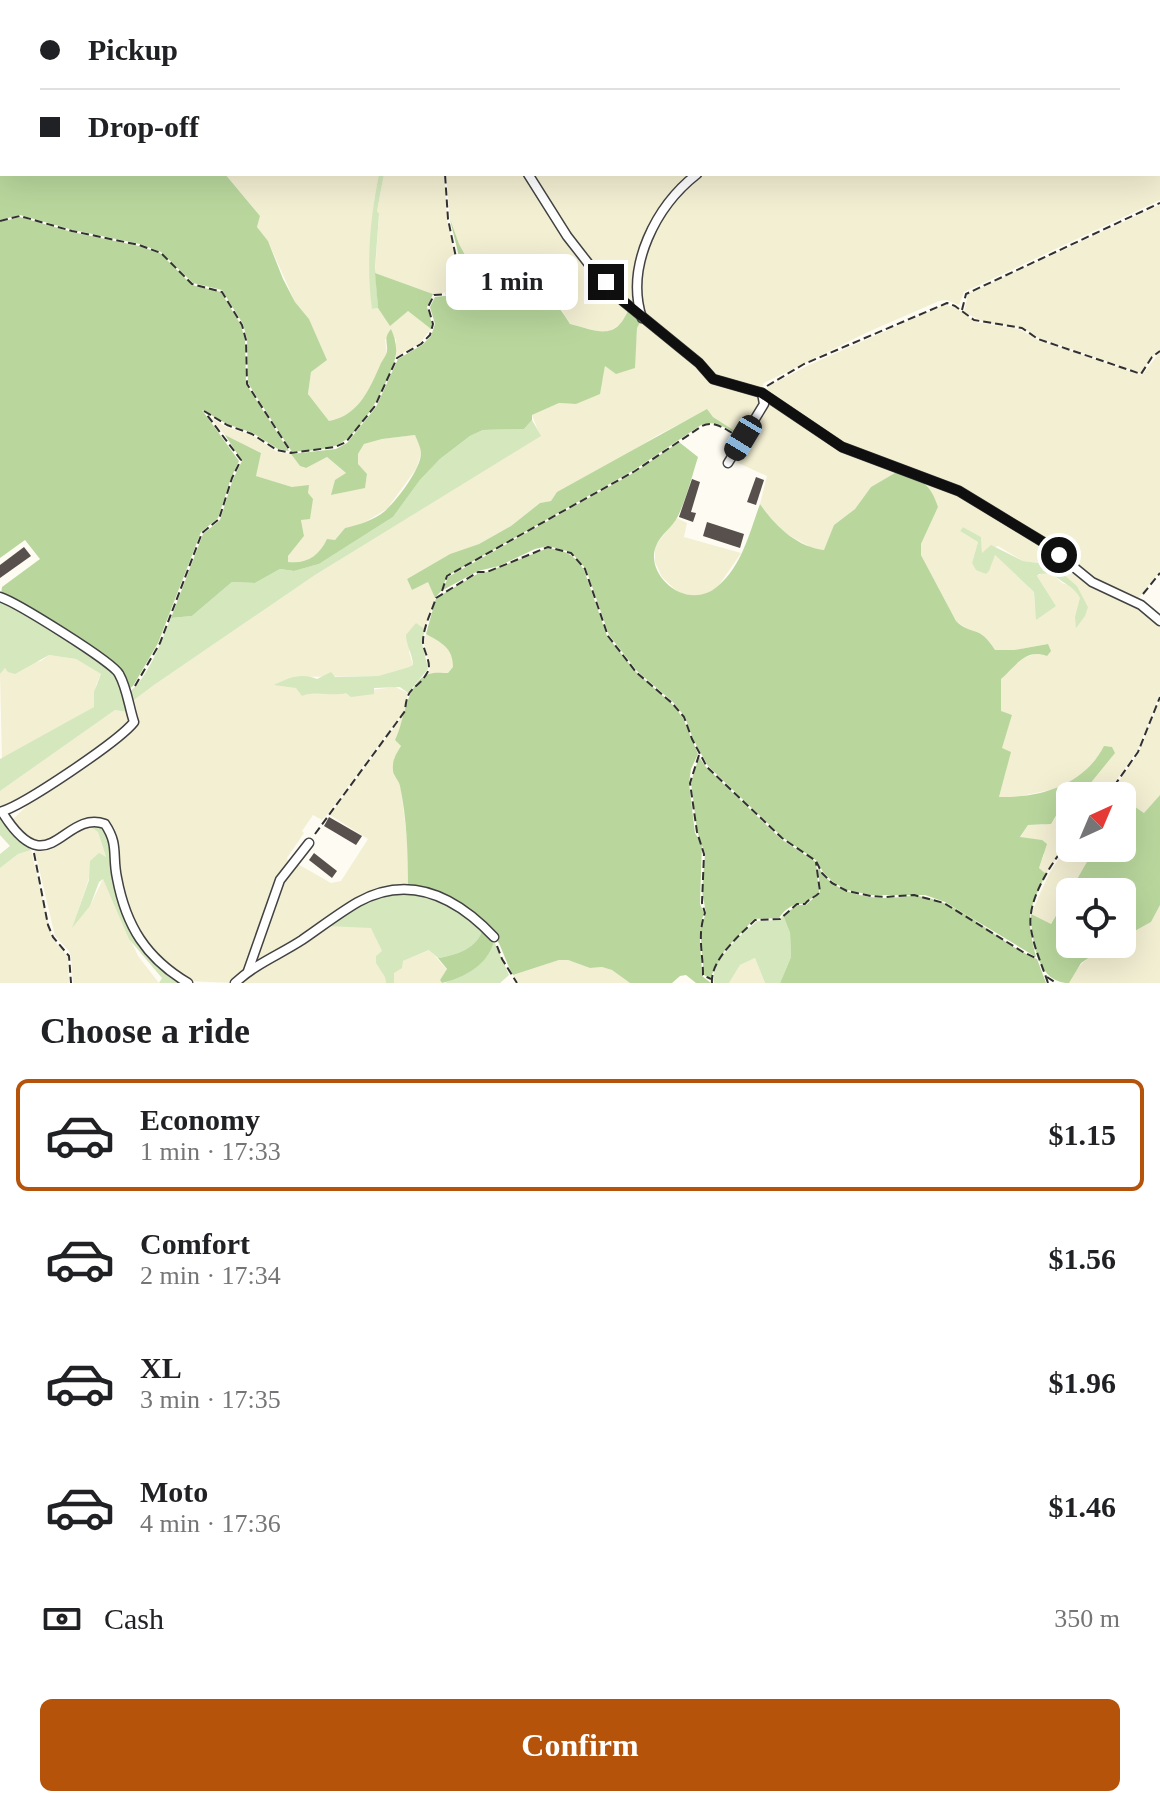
<!DOCTYPE html>
<meta charset="utf-8">
<style>
:root{--surface:#fff;--page:#f6f6f6;--text:#202124;--muted:#757577;--line:#e0e0e0;--accent:#b45309}
body{margin:0;font-family:"Times New Roman",serif;background:var(--page);color:var(--text);height:100vh;display:flex;flex-direction:column;font-size:30px;white-space:nowrap}
*{box-sizing:border-box;margin:0}
p{font-size:26px;color:var(--muted)}
.icon{flex:none;width:44px;height:44px;fill:none;stroke:currentColor;stroke-width:2;stroke-linecap:round;stroke-linejoin:round}
.map{position:relative;height:983px;overflow:hidden}
.drawer{display:flex;flex-direction:column;background:var(--surface);flex:1}
.drawer>*{flex:none}
.top-card{position:absolute;left:0px;top:0px;width:1160px;height:176px;box-shadow:0 8px 32px #0002;display:grid;align-content:center;height:176px;padding:0 40px;background:var(--surface)}
.needle{width:52px;rotate:44deg}
.tools{position:absolute;left:1056px;top:782px;display:grid;gap:16px}
.tools a{display:grid;place-items:center;width:80px;height:80px;border-radius:12px;background:var(--surface);box-shadow:0 8px 32px #0002;font-size:40px}
.end{position:absolute;width:36px;height:36px;margin:-18px;border:10px solid #0f0f0f;background:#fff;box-shadow:0 0 0 4px #fff}
.from{border-radius:50%}
.bubble{position:absolute;height:56px;border-radius:12px;background:var(--surface);box-shadow:0 8px 32px #0002;font-size:26px;font-weight:700;line-height:56px;text-align:center}
.car{position:absolute;width:24px;height:48px;margin:-24px -12px;border-radius:10px;box-shadow:0 0 6px 2px #0007;background:linear-gradient(#222 24%,#8ab4d8 0 40%,#222 0 76%,#8ab4d8 0 86%,#222 0)}
.top-card b{display:flex;align-items:center;gap:28px;height:76px;font-size:30px}
.top-card b+b{border-top:2px solid var(--line)}
.top-card i{width:20px;height:20px;background:var(--text)}
ul{padding:0;list-style:none}
li{display:flex;align-items:center;gap:24px;height:112px;margin:0 16px 12px;padding:0 24px;border:4px solid transparent;border-radius:12px}
li div{flex:1}
li b{display:block;font-size:30px}
li em{font-style:normal;font-weight:700}
li.active{border-color:var(--accent)}
li>.icon{width:72px;height:72px;stroke-width:1.5}
h2{padding:0 40px;font-size:36px;line-height:96px}
.pay{display:flex;align-items:center;gap:20px;height:88px;padding:0 40px;font-size:30px}
.pay p{margin-inline-start:auto}
.action{display:flex;gap:16px;margin-top:auto;padding:16px 40px}
.action a{flex:1;height:92px;border-radius:12px;background:var(--accent);color:#fff;font-size:32px;font-weight:700;line-height:92px;text-align:center}
.map>svg:first-child{display:block}
.farmland{fill:#f3efd3;fill-rule:evenodd}
.green{fill:#d4e7bd}
.forest{fill:#b9d79d}
.building{fill:#57504c}
.lines{fill:none;stroke-linecap:round;stroke-linejoin:round}
.minor-casing{stroke:#424242;stroke-width:11}
.path{stroke:#313131;stroke-width:2;stroke-dasharray:8 4;stroke-linecap:butt}
.minor{stroke:#fff;stroke-width:8}
.route{stroke:#0f0f0f;stroke-width:10}
</style>
<div class="map">
<svg width="1160" height="983" viewBox="0 0 1160 983">
<rect width="100%" height="100%" fill="#fefbf2"/>
<g class="farmland">
<path d="M0,0H440L2,3Z"/>
<path d="M545,0H893L891,2Z"/>
<path d="M913,0H1160V200L964,292L959,305L946,300L939,301L868,332L764,383L761,389L715,377L643,313L640,286L645,259L656,229L670,207L691,182L702,174H1158V2H911Z"/>
<path d="M225,174H379L374,201L372,238V309L378,308L386,318L408,311L431,329L420,343L396,357V339H385L387,354L375,381L356,408L341,419L329,421L308,394L311,372L327,360L309,319L295,302L268,241L257,227L260,216Z"/>
<path d="M384,174H444L447,219L458,273L457,286L451,292L433,294L375,273L379,215L377,211Z"/>
<path d="M446,174H527L566,237L629,308L623,322L609,332H600L570,324L559,305L523,287L486,293L459,244L450,219Z"/>
<path d="M531,174H694L648,234L634,307L590,262Z"/>
<path d="M1160,205V350L1152,357L1141,373L1039,338L1021,327L986,323L964,312L968,294Z"/>
<path d="M944,305L955,307L975,322L1019,329L1038,340L1142,375L1160,352V571L1137,600L1092,579L958,487L842,445L765,392L769,386L807,366Z"/>
<path d="M642,319L684,353L712,380L759,395L761,403L741,435L713,417L707,410L658,435L551,501L540,503L511,526L479,544L450,554L407,579L412,590L428,581L435,598L425,629L416,623L409,652L413,665L409,667L378,676L294,677L292,686L297,688L302,696L311,693H346L395,687L408,693L404,711L326,816L322,820L313,815L302,831L304,833L287,858L288,861L278,879L247,969L232,983L189,981L173,972L141,938L118,878L101,820L54,841L31,842L11,821L32,801L132,731L137,721L134,700L154,685L315,575L540,436L532,415L559,403L576,404L603,379L605,365L636,345L637,328Z"/>
<path d="M770,403L819,434L900,470L871,487L855,509L834,525L825,550L812,548L785,533L775,524L760,504L767,476L734,461Z"/>
<path d="M209,416L226,427L252,435L277,452L291,454L300,466L305,468L327,457L347,474L332,495L365,487L367,474L358,465V454L364,444L382,439L415,435L422,451L416,469L387,509L360,525L345,528L335,540H327L320,553L309,560L293,563L287,562L288,556L304,536L301,519H310L292,487L255,476L261,453L225,435Z"/>
<path d="M923,479L956,492L1042,543L1069,566L1142,609L1160,625V694L1137,751L1105,796H1080L1098,757L1076,780L1054,789L1017,797H999L1006,771L1001,749L1012,715L1001,712V679L1020,659L1038,653L1048,644L1014,650H995L956,621L921,555V544L938,507ZM963,527L981,537L982,553L998,546L1023,561L1053,565L1077,586L1088,607L1080,604V598L1074,587L1062,583L1051,573L1044,572L1037,576L1056,606L1035,609L1034,592L994,554L991,566L986,574L976,569L972,563L978,542L960,531Z"/>
<path d="M677,518L687,523L684,537L741,553L717,588L698,597L681,595L662,577L655,562V546Z"/>
<path d="M426,634L447,646L453,656V668L448,673L428,674L430,668L424,643Z"/>
<path d="M49,655L76,659L101,674L96,685L94,707L2,760L0,674L6,667L41,661Z"/>
<path d="M1160,700V795L1144,813L1125,800L1122,805V796H1109L1139,752Z"/>
<path d="M115,710L127,712L128,725L125,730L19,801L0,809V791Z"/>
<path d="M406,711L395,740L401,746L394,758V775L400,782L409,854L408,887L253,964L283,884L296,863L331,883L341,881L368,839L330,815Z"/>
<path d="M1063,806L1070,812V838L1046,874L1039,868L1044,855L1042,840L1020,838L1028,825H1042L1054,820Z"/>
<path d="M88,825L98,832L106,858L92,869L73,926L90,906L103,879L138,956L159,983H73L71,957L69,951L55,936L34,847Z"/>
<path d="M1070,842V848H1095L1050,925L1031,914L1050,872Z"/>
<path d="M31,850L52,938L68,957L69,983H0V868L18,854Z"/>
<path d="M1160,905V983H1069L1074,972L1091,955L1109,944H1122V938L1151,922Z"/>
<path d="M354,925L371,928L377,936L382,951L386,983H241L249,975L328,926Z"/>
<path d="M430,950L447,970L440,980L442,983H394V973L403,961Z"/>
<path d="M755,958L765,983H729L740,965Z"/>
<path d="M559,960H568L590,968L602,967L612,970L630,983H519L513,975Z"/>
</g>
<g class="green">
<path d="M379,174H384L377,211L379,214L375,268L378,308L372,309C366,265 370,218 379,174Z"/>
<path d="M532,420L541,436L315,575L154,685L134,700V709L128,693C147,680 162,640 171,618L192,616L232,582L255,583L280,569L294,571L319,564L393,517L420,480L440,459L470,436L483,430L524,429Z"/>
<path d="M963,527L981,537L982,553L991,545L1023,561L1053,565L1077,586L1088,607L1085,616L1076,628L1075,617L1080,598C1073,585 1062,583 1051,573L1039,574L1037,576L1056,606L1036,620L1034,592L995,555L989,571L986,574L976,570L972,563L978,542L960,531Z"/>
<path d="M0,601L28,613L107,665L116,675L127,712L115,710L0,791V759L94,707V692L101,674L76,659L49,655L15,674L8,672L5,668L0,674Z"/>
<path d="M416,623L425,629L422,643L428,669L408,693L400,687L374,688V694L351,697L346,693C331,697 317,690 302,696L296,688L274,685C287,678 302,672 317,679L331,672L335,677L378,676L409,667L413,665C413,655 406,645 406,635Z"/>
<path d="M0,816L21,842L31,850L18,854L0,868V854L10,846L0,835Z"/>
<path d="M88,825L104,828L112,848L111,876L128,923L146,956L168,976L180,983H159L162,978L129,939L103,879L99,882L90,906L72,928L89,880L90,861L99,853L106,857L98,832Z"/>
<path d="M398,892L436,896L483,928C478,948 457,955 438,958L429,950L403,961L402,968L394,973V983H386L385,977L376,963V956L382,951L371,928L328,926L361,903Z"/>
<path d="M783,915L790,933L791,957L780,983H765L755,958L740,965L729,983H714C709,962 742,934 757,921L780,920Z"/>
<path d="M494,941L509,975L500,983H445C465,974 489,964 494,941Z"/>
</g>
<g class="forest">
<path d="M0,3L2,174H225L260,216L257,227L268,241L283,279L295,302L309,319L327,360L311,372L308,394L329,421C359,416 370,388 381,363C383,359 386,356 387,352C388,341 383,339 391,329C395,338 398,349 395,359C388,383 363,431 341,443C328,451 307,450 292,452L248,383L247,339L243,324L222,290L193,283L161,252L140,244L73,230L20,215L0,220Z"/>
<path d="M20,217L72,232L139,246L160,253L192,285L221,292L241,325L245,340L246,384L289,451L278,449L253,433L227,424L202,410L239,461L231,478L218,518L201,532L158,643L133,686L127,690L120,670L113,662L15,600L1,595L2,587L40,559L25,540L0,558V222Z"/>
<path d="M450,219L459,244L486,293C530,283 547,285 570,324C598,331 616,342 629,308L642,319L637,328L635,368L616,374L605,366L600,394L576,404L559,403L532,415V420L524,429L483,430L470,436L440,459L420,480L393,517L319,564L294,571L280,569L255,583L232,582L192,616L171,618L203,534L220,520L233,479L242,461L225,435L261,453L256,476L292,487L309,485L308,493L313,499L310,519L301,520L304,536L288,556V562C307,564 319,556 327,539L335,540L345,528C359,525 374,520 385,511C397,500 421,469 421,453C421,448 417,440 415,435L382,439L364,444L358,454V464L367,474L365,488L331,495L335,480L346,473L327,457L306,468L300,466L291,454L336,449L347,443L376,407L398,359L422,345L431,336L435,324L430,307L435,297L453,295C469,276 454,241 450,219Z"/>
<path d="M375,273L433,294L427,307L432,324L431,329L408,311L390,326L378,308Z"/>
<path d="M707,409L713,417L741,435C727,430 716,419 701,425L634,470L447,576L441,591L435,598L428,582L412,590L407,579L450,554L479,544L511,526L540,503L551,501L557,492Z"/>
<path d="M679,442L698,457C692,476 687,497 678,516C673,527 660,535 656,546C644,575 687,613 718,586C742,566 750,531 760,504C775,526 797,547 824,550L834,525L855,509L871,487L900,470C921,478 931,485 938,507L921,544V555L956,621C971,636 979,624 995,650H1014L1048,644L1051,651L1047,656C1025,648 1016,666 1001,679V711L1012,715L1002,748L1011,752L999,797C1041,798 1084,785 1104,746L1112,747L1115,753L1080,796H1070V812L1062,806L1051,824L1028,825L1020,837L1042,840L1047,844L1039,868L1046,874C1028,911 1026,917 1036,957L945,902L925,895H871L847,890L833,882L823,872L817,861L782,837L708,766L693,739L685,717L673,702L637,671L609,635L586,569L571,552L548,546L535,549L499,566L478,571L443,590L448,577L635,472Z"/>
<path d="M548,548C565,550 575,555 584,570L607,636L636,672L672,704L683,718L698,754L691,769L689,783L695,833L702,844L700,904L704,913C696,935 702,953 702,976L711,983H696L686,975L680,976L672,983H630L612,970L602,967L590,968L568,960H559L513,975C506,963 502,946 494,935C476,912 437,886 408,887C408,853 407,820 400,786C399,780 393,776 393,770C392,760 396,754 401,746L395,740C405,720 406,682 429,674C434,672 443,673 448,673L453,667C453,648 442,643 426,634L436,598L479,573L487,572Z"/>
<path d="M699,757L706,767L781,839L816,862L819,892L805,904C794,903 786,908 779,918L754,919L725,950L710,978L704,975L700,929L706,913L702,891L705,854L697,831L691,782Z"/>
<path d="M1160,795V905L1151,922L1122,938V892H1070V944H1109L1081,963L1069,983C1037,983 1032,940 1031,914L1051,924L1095,848H1122V805L1125,800L1144,813Z"/>
<path d="M818,866C830,891 862,898 887,898C899,898 912,894 924,897C966,905 998,943 1037,959L1046,983H780L791,957L790,933L783,915L798,905H806L820,892Z"/>
<path d="M483,928L494,941C489,964 464,978 442,983L440,980L447,969L438,958C457,955 478,948 483,928Z"/>
</g>
<g class="building">
<path d="M756,477L764,480L756,505L747,502Z"/>
<path d="M692,479L700,482L691,512L696,513L693,522L679,517Z"/>
<path d="M707,522L744,534L740,548L703,536Z"/>
<path d="M24,547L31,556L0,578V565Z"/>
<path d="M329,817L362,836L356,845L324,826Z"/>
<path d="M314,853L337,871L332,878L309,860Z"/>
</g>
<g class="lines">
<defs>
<g id="minor">
<path d="M448,2L452,0"/>
<path d="M893,2L895,0"/>
<path d="M528,174L567,236L588,263L623,301L699,363L713,379L762,393L842,447L959,491L1043,542L1092,582L1141,605L1160,621"/>
<path d="M642,318C625,266 656,206 697,174"/>
<path d="M728,463L764,404L762,393"/>
<path d="M0,597C16,602 113,662 119,674C127,688 129,707 134,722C119,741 23,806 0,812"/>
<path d="M2,812C49,888 63,809 105,824C119,845 112,855 117,878C126,926 146,958 188,983"/>
<path d="M248,971L280,880L309,843"/>
<path d="M235,983C255,964 279,955 302,940C321,927 339,913 358,902C411,873 457,898 494,937"/>
</g>
</defs>
<use href="#minor" class="minor-casing"/>
<g class="path">
<path d="M0,221L20,216L72,231L139,245L161,253L192,284L222,292L242,325L246,340L247,384L291,452"/>
<path d="M962,310L966,294L1160,203"/>
<path d="M767,386L804,364L947,303L955,306L974,320L1022,328L1038,339L1141,374L1152,357L1160,351"/>
<path d="M204,411L227,425L252,434L277,450L291,453L335,447L346,442L375,406L397,358L421,344L430,335L433,324L428,307L434,295L452,294L458,287L459,272L448,219L445,174"/>
<path d="M442,591L447,576L635,471L702,426C715,420 724,429 736,435"/>
<path d="M1143,594L1160,573"/>
<path d="M135,686L160,643L202,533L219,519L232,478L241,460L207,415"/>
<path d="M699,755L690,783L697,832L704,854L702,903L705,913C697,935 703,953 703,975L711,979"/>
<path d="M1107,796L1138,752L1160,697"/>
<path d="M315,834L405,711C407,684 417,691 427,673C433,664 423,651 423,642C423,627 432,611 436,598L478,572H487L548,547L571,553L585,569L608,636L636,672L672,703L684,717L692,739L707,767L782,838L816,861L822,873L832,883L847,891L871,896L885,897L914,895L944,903L1023,952L1038,959"/>
<path d="M34,853L48,925L53,937L69,956L71,983"/>
<path d="M497,946L502,959L517,983"/>
<path d="M1047,977L1056,983"/>
<path d="M712,983C710,960 740,935 755,920L780,919L797,904H805C809,898 815,898 820,892L816,862"/>
<path d="M1048,983C1042,965 1034,948 1031,929C1026,900 1052,862 1070,840"/>
</g>
<use href="#minor" class="minor"/>
</g>
<g class="lines">
<path class="route" d="M606,282L623,301L699,363L713,379L762,393L842,447L959,491L1043,542L1059,555"/>
</g>
</svg>
<div class="tools">
<a><svg class="needle" viewBox="-14 -14 28 28"><path d="M0-13l5 13h-10z" fill="#e53935"/><path d="M0 13l5-13h-10z" fill="#757577"/></svg></a>
<a><svg class="icon" aria-label="locate" viewBox="0 0 24 24"><circle cx="12" cy="12" r="6"/><path d="M12 2v4M12 18v4M2 12h4M18 12h4"/></svg></a>
</div>
<i class="end from" style="left:1059px;top:555px"></i>
<i class="end" style="left:606px;top:282px"></i>
<div class="bubble" style="left:446px;top:254px;width:132px">1 min</div>
<i class="car" style="left:743px;top:438px;rotate:211deg"></i>
<div class="top-card">
<b><i class="from"></i>Pickup</b>
<b><i></i>Drop-off</b>
</div>
</div>
<section class="drawer">
<h2>Choose a ride</h2>
<ul>
<li class="active"><svg class="icon" aria-label="car" viewBox="0 0 24 24"><path d="M5 17H2v-5l4-1 3-4h7l3 4 3 1v5h-3M9 17h6M6 11h13"/><circle cx="7" cy="17" r="2"/><circle cx="17" cy="17" r="2"/></svg><div><b>Economy</b><p>1 min · 17:33</p></div><em>$1.15</em></li>
<li><svg class="icon" aria-label="car" viewBox="0 0 24 24"><path d="M5 17H2v-5l4-1 3-4h7l3 4 3 1v5h-3M9 17h6M6 11h13"/><circle cx="7" cy="17" r="2"/><circle cx="17" cy="17" r="2"/></svg><div><b>Comfort</b><p>2 min · 17:34</p></div><em>$1.56</em></li>
<li><svg class="icon" aria-label="car" viewBox="0 0 24 24"><path d="M5 17H2v-5l4-1 3-4h7l3 4 3 1v5h-3M9 17h6M6 11h13"/><circle cx="7" cy="17" r="2"/><circle cx="17" cy="17" r="2"/></svg><div><b>XL</b><p>3 min · 17:35</p></div><em>$1.96</em></li>
<li><svg class="icon" aria-label="car" viewBox="0 0 24 24"><path d="M5 17H2v-5l4-1 3-4h7l3 4 3 1v5h-3M9 17h6M6 11h13"/><circle cx="7" cy="17" r="2"/><circle cx="17" cy="17" r="2"/></svg><div><b>Moto</b><p>4 min · 17:36</p></div><em>$1.46</em></li>
</ul>
<div class="pay"><svg class="icon" aria-label="cash" viewBox="0 0 24 24"><path d="M3 7h18v10H3z"/><circle cx="12" cy="12" r="2"/></svg>Cash<p>350 m</p></div>
<div class="action"><a>Confirm</a></div>
</section>
